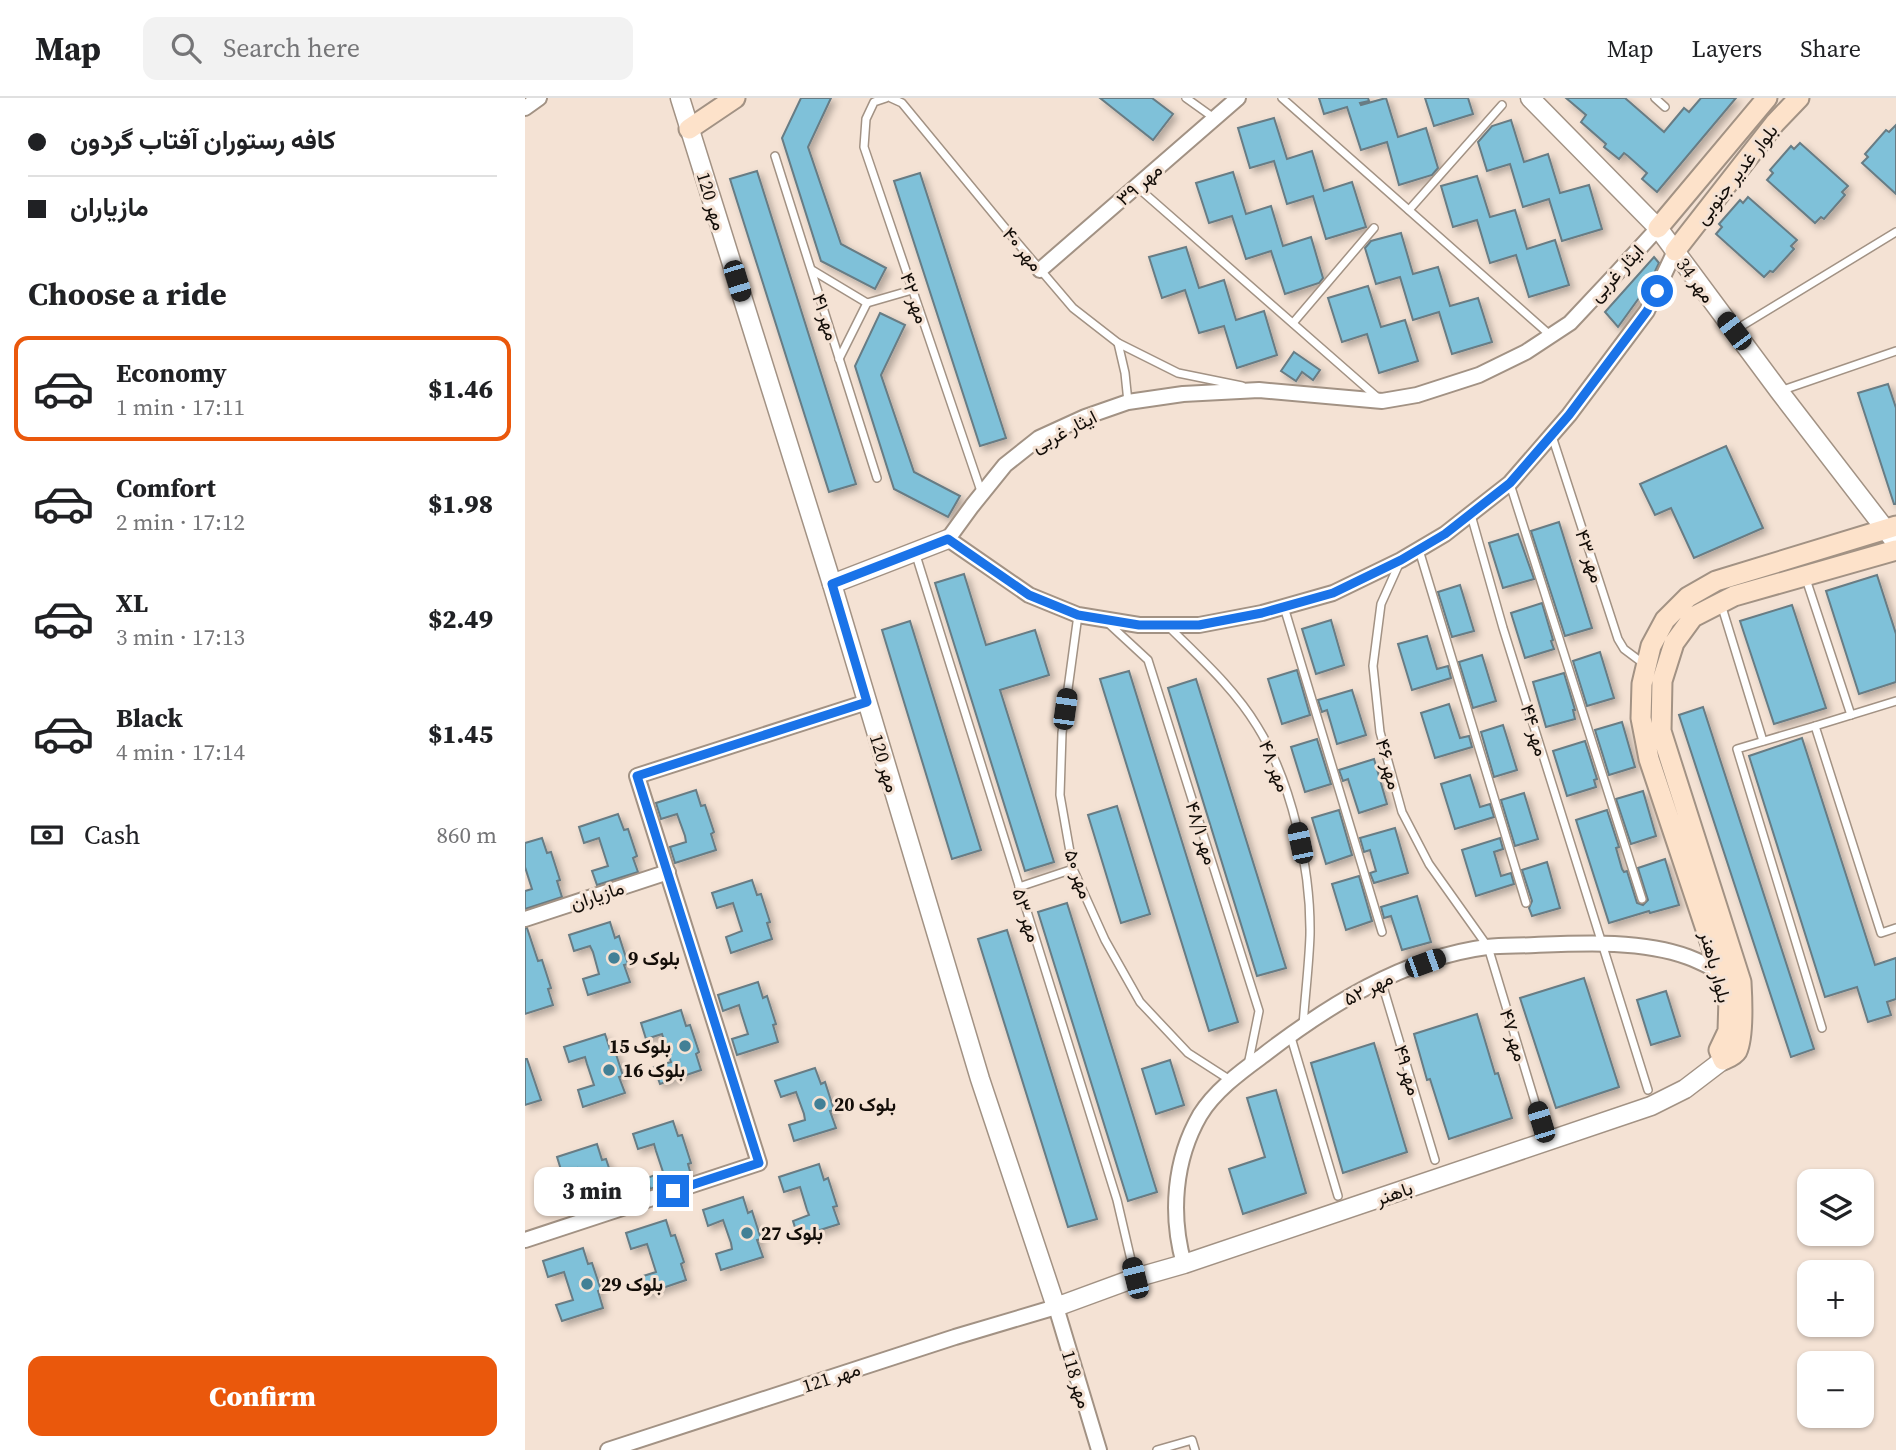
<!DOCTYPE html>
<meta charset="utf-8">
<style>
:root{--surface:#fff;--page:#f2f2f2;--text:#202124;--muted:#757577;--line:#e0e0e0;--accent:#ea580c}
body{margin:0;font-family:"Source Serif 4",Vazirmatn,serif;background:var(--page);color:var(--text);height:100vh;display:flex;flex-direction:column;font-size:26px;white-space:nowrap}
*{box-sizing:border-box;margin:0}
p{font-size:23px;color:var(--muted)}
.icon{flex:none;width:38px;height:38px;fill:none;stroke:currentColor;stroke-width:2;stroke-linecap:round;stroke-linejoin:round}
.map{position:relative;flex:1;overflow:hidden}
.side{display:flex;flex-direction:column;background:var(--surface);width:525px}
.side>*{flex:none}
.hud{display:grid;align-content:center;height:154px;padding:0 28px;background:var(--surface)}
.fabs{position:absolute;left:1272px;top:1071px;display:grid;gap:14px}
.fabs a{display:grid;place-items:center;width:77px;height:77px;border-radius:14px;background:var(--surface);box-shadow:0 2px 5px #0004;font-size:35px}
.end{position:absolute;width:32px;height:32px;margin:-16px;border:9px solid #1a73e8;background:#fff;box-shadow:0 0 0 4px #fff}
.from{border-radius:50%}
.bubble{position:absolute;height:49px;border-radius:14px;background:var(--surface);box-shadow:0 2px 5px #0004;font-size:23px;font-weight:800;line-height:49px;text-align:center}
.car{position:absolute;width:21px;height:42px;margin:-21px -10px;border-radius:9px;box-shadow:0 0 5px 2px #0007;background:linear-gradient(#222 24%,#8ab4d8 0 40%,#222 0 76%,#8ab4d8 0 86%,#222 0)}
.hud b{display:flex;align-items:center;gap:24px;height:66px;font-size:26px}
.hud b+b{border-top:2px solid var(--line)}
.hud i{width:18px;height:18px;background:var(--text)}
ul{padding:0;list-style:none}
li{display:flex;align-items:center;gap:21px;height:105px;margin:0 14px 10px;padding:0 14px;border:4px solid transparent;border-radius:14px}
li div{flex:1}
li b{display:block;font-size:26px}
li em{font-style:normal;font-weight:800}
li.current{border-color:var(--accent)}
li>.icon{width:63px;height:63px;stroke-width:1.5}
h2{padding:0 28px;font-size:32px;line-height:84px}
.pay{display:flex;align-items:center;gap:18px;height:77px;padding:0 28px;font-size:26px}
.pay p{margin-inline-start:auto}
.primary-button{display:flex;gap:14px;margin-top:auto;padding:14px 28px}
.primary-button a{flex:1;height:80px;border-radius:14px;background:var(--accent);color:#fff;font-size:28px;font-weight:800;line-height:80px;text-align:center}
header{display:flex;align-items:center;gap:42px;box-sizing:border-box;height:98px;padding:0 35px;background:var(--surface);border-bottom:2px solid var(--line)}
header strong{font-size:33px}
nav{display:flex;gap:38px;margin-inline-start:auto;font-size:24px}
.search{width:490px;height:63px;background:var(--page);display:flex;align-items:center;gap:18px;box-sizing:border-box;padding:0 24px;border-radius:14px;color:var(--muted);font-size:26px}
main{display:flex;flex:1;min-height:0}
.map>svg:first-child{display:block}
.building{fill:#7fc1d9;stroke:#677c84;stroke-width:2;filter:url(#shadow)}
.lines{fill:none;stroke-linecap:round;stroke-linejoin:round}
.service-casing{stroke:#a29284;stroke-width:10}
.minor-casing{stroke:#a29284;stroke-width:18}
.tertiary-casing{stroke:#a29284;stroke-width:21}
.secondary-casing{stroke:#a29284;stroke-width:23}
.service{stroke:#fff;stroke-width:7}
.minor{stroke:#fff;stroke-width:14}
.tertiary{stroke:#fff;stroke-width:18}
.secondary{stroke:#fde2ca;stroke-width:19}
.route{stroke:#1a73e8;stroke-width:9}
.poi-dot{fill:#428096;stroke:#f4e2d4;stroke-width:2.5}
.labels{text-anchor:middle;stroke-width:6;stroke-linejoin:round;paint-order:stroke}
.street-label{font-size:19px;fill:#130d08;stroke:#f4e2d4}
.poi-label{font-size:19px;font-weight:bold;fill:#130d08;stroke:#f4e2d4;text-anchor:start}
</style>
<header>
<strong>Map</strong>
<div class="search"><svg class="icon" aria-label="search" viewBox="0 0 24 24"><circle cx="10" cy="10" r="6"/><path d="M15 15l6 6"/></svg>Search here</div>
<nav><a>Map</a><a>Layers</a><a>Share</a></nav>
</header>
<main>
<section class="side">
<div class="hud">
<b><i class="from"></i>کافه رستوران آفتاب گردون</b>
<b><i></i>مازیاران</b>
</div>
<h2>Choose a ride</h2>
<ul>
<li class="current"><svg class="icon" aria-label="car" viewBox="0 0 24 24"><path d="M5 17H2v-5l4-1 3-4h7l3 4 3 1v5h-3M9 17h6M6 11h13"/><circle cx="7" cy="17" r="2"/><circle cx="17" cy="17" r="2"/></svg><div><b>Economy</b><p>1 min · 17:11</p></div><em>$1.46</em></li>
<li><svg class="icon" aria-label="car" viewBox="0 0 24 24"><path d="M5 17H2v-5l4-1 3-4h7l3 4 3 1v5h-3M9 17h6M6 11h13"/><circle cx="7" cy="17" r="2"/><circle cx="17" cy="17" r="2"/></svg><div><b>Comfort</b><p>2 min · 17:12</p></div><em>$1.98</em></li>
<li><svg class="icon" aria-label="car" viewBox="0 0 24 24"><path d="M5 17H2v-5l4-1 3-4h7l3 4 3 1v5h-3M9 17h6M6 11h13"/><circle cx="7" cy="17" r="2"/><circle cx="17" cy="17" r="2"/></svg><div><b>XL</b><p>3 min · 17:13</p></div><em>$2.49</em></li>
<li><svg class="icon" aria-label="car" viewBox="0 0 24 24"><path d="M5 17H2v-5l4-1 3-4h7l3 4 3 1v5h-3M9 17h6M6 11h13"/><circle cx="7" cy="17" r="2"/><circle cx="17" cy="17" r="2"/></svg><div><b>Black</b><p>4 min · 17:14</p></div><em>$1.45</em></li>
</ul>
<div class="pay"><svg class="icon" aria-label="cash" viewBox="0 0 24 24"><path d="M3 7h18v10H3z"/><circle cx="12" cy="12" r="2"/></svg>Cash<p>860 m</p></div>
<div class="primary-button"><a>Confirm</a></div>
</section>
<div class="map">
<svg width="1371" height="1352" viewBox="0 0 1371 1352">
<defs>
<filter id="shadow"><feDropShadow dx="4" dy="4" stdDeviation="3.5" flood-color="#0004"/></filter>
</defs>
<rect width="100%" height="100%" fill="#f4e2d4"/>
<g class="building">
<path d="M276,0H306L283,49L316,146L361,170L350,191L296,163L257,40Z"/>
<path d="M575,0H627L648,16L628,42Z"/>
<path d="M794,0H843L844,3L835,5L836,7L861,0L873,39L901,30L913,70L907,77L874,87L862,44L836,52L822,9L799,16Z"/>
<path d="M900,0H943L948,16L909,28Z"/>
<path d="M1041,0H1100L1139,34L1159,10L1164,14L1176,0H1211L1132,94L1117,81L1122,75L1103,58L1099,55L1094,61L1079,49L1081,46L1056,24L1061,17Z"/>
<path d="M749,20L762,61L787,53L799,93L827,84L841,129L801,141L788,98L762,106L749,63L725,70L713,30Z"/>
<path d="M986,22L999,64L1023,56L1035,95L1064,87L1077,131L1037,143L1024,101L998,109L985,66L962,73L953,44L967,28Z"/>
<path d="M1371,27V96L1337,65L1343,59L1340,56L1361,32L1364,34Z"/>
<path d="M1275,45L1323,88L1317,94L1320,97L1299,121L1296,119L1290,125L1242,82L1248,75L1245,72L1266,48L1269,51Z"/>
<path d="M232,73L331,386L304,394L205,81Z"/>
<path d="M708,74L721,116L746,108L758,148L786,139L798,180L794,185L760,196L746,153L721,161L707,118L684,125L671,85Z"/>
<path d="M395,75L481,340L455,348L369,83Z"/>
<path d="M952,78L965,119L990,112L1002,151L1030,142L1044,187L1004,199L991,157L965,165L952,122L928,129L916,88Z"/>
<path d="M1223,99L1272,142L1266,148L1269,151L1248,174L1245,173L1239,179L1191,136L1197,129L1194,126L1215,102L1218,105Z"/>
<path d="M876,135L888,176L913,169L925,208L953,200L967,244L927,256L914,214L888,222L875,179L851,186L840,150L846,143Z"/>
<path d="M661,149L674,190L699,182L711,222L739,213L752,257L712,270L699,228L674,235L660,192L637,200L624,159Z"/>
<path d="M1129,159L1134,165L1124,186L1093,229L1080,214Z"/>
<path d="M843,188L856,229L880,222L893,263L854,275L842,236L817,244L803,200Z"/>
<path d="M355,215L380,227L356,277L389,374L435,398L423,419L369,391L330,268Z"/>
<path d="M769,254L795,272L788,282L777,274L771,283L756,273Z"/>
<path d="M1363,286L1371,310V406H1369L1333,295Z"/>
<path d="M1201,348L1238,430L1169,460L1146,410L1130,417L1115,386Z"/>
<path d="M1034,424L1067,530L1040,538L1006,433Z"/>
<path d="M993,436L1009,481L978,490L964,445Z"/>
<path d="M439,476L461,547L510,532L524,577L475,592L529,764L500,773L410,485Z"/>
<path d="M1352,477L1371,536V584L1334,596L1301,493Z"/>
<path d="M935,487L949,533L927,539L913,494Z"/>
<path d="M1017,505L1028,542L1026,543L1029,551L1000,560L986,515Z"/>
<path d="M1267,507L1301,610L1249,626L1215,523Z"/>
<path d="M806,522L819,567L791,576L777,531Z"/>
<path d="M385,523L456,752L427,761L357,532Z"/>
<path d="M902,538L912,571L923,568L926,580L887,592L873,546Z"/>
<path d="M1075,554L1089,600L1062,608L1048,563Z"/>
<path d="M957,557L971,603L948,610L934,564Z"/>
<path d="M772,572L785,617L757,626L743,581Z"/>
<path d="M604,573L713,924L684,933L575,581Z"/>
<path d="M1039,575L1050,612H1048L1050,621L1021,629L1008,584Z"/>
<path d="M671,581L761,870L732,878L643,590Z"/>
<path d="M827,592L841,637L812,646L802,612L797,614L793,602Z"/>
<path d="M924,606L935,640L944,638L947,649L910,660L896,615Z"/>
<path d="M1178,609L1289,951L1266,959L1154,617Z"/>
<path d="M1097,624L1110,669L1084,677L1070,632Z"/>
<path d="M978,627L992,672L969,679L956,634Z"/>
<path d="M1277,640L1350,867L1371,860V901L1362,904L1366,917L1343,924L1332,889L1300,899L1224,658Z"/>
<path d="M792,641L806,686L780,694L766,649Z"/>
<path d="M1060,643L1072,681L1069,682L1071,689L1042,698L1028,653Z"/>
<path d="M849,661L862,706L834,715L823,681L818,683L814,672Z"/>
<path d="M945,677L955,709L965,706L969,719L930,731L916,686Z"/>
<path d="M171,692L176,708L180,707L189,734L186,736L191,752L150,765L145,749L161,744L160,738L152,716L136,721L131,705Z"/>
<path d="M1118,693L1131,738L1106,746L1091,701Z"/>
<path d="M999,695L1013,741L990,748L976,702Z"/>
<path d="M592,708L625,816L596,825L563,717Z"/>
<path d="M814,712L827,757L801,766L787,720Z"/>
<path d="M1082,712L1094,749L1091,750L1097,771L1099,774L1102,773L1112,805L1118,807L1123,802L1113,770L1140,761L1154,807L1125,815L1124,813L1084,825L1051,722Z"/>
<path d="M93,716L99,732L103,731L112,758L108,760L113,774L72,787L67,773L83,768L74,740L59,745L54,729Z"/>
<path d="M870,730L883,775L849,785L845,775L851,773L845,752L839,754L835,740Z"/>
<path d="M17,740L22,755L26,754L35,782L32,783L37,799L0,811V793L7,791L0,769V745Z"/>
<path d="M975,740L978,751L969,754L976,778L986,775L989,786L951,798L937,752Z"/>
<path d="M1022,764L1035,810L1007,818L1004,810L1007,803L997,772Z"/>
<path d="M834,778L847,823L821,832L807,786Z"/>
<path d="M227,782L232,797L236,796L245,824L242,825L247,841L206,855L201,839L217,833L215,827L208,805L192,810L187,795Z"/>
<path d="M892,798L906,844L877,852L866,818L859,820L856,809Z"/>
<path d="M542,805L632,1094L603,1103L513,814Z"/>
<path d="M85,824L90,840L94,838L103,866L99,867L105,884L63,897L58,881L74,876L68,854L65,848L49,853L44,837Z"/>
<path d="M0,830H2L13,863L17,862L26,890L23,891L28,907L0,916Z"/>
<path d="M482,832L572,1121L543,1129L453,841Z"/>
<path d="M1059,880L1094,989L1031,1010L995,900Z"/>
<path d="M233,884L238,900L242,898L251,926L248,927L253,944L212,957L207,941L223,936L216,914L214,907L198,913L193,897Z"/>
<path d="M1141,893L1155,938L1126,947L1112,902Z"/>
<path d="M156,912L161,928L165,927L174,954L171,956L176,972L135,986L129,969L146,964L144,958L137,936L121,941L116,925Z"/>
<path d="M952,916L970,976L973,975L987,1020L924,1041L905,981L902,982L889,936Z"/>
<path d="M80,936L85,951L89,950L98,978L94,979L100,995L58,1009L53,992L69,987L62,966L60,959L44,964L39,949Z"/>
<path d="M849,945L882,1054L818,1075L786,965Z"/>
<path d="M0,961H2L16,1002L0,1007Z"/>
<path d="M645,962L659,1007L631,1016L617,971Z"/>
<path d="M290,970L296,986L300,984L309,1012L305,1013L311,1030L269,1043L264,1027L280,1022L279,1016L271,994L256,999L250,983Z"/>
<path d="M751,992L781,1095L718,1116L704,1071L740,1059L722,1000Z"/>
<path d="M148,1023L153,1038L157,1037L166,1065L163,1066L166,1077L125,1091L122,1080L138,1074L131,1053L129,1046L113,1051L108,1036Z"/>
<path d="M72,1046L77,1062L81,1061L90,1088L86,1089L90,1102L49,1116L45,1103L61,1098L60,1092L52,1070L37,1075L32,1059Z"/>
<path d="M294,1066L299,1082L303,1080L312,1108L308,1109L314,1126L273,1139L268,1123L284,1117L282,1112L275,1089L259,1094L254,1079Z"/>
<path d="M218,1099L223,1115L227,1113L236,1141L232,1142L238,1159L196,1172L191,1156L207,1151L206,1145L198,1122L183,1128L178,1112Z"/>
<path d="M141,1122L146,1138L150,1137L159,1164L156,1166L161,1182L120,1196L115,1179L131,1174L124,1152L122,1146L106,1151L101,1135Z"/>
<path d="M58,1150L63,1166L67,1165L76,1192L73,1193L78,1210L37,1223L31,1207L48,1202L39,1174L23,1179L18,1163Z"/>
</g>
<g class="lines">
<defs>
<g id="service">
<path d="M361,0L349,4L341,21L339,49L457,396"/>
<path d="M366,0L377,5L490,142L548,210L593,245L653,275L717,288"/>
<path d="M661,0L689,20"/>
<path d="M757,0L1025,237"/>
<path d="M1130,0L1140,9"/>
<path d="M250,58L352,380"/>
<path d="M611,88L853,300"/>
<path d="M884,112L977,7"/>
<path d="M287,172L342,205L387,192"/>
<path d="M768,225L849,130"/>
<path d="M1210,232L1371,134"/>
<path d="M593,245L600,275L603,304"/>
<path d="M314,261L342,205"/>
<path d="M1255,293L1371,253"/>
<path d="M1027,338L1093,541L1099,551L1119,566"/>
<path d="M985,386L1117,801"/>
<path d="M946,417L978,530L1123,992"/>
<path d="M894,452L1001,805"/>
<path d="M390,454L592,1102L610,1179"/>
<path d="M874,466L856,506L848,568L855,634L877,714L904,766L963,849L1016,1024"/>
<path d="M1280,478L1326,617"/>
<path d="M1196,506L1238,643"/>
<path d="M759,509L857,834"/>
<path d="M553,517L537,635L535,697L548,771L580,842L615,904L663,955L705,982"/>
<path d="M583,525L623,562L734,913L723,967"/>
<path d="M644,529C675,560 709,590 732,628C767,684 786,772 785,837C784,867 780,898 778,928"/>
<path d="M1371,603L1290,628L1356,835L1371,830"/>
<path d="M1290,628L1212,651L1297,930"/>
<path d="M494,789L548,771"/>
<path d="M856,882L910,1062"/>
<path d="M765,936L813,1098"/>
<path d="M632,1352L667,1342L670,1352"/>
</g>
<g id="minor">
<path d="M0,10L14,0"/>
<path d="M1133,130L1090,177L1045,225L1001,254L954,277L892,297L857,303L734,292L658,296L603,304L560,319L514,340L480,367L447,408L423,441L504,497L553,517L614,527H674L737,515L808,495L876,462L920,436L985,385L1044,317L1122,213L1150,153"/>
<path d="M515,172L713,0"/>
<path d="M0,821L143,774"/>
<path d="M0,1142L234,1065L112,678L342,604"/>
<path d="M659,1166C645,1117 649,1062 675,1017C689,994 714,975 736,959C802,908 878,860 962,849C978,847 994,848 1010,847C1058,845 1117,842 1163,859C1174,863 1185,869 1196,874"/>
<path d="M83,1352L430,1239L531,1209L574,1352"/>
</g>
<g id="tertiary">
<path d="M155,0L307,486L455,981L531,1209L610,1180L659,1166L1126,1008L1160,991L1198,962"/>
<path d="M1005,0L1133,130L1254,293L1371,445"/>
<path d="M307,486L423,441"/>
</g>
<g id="secondary">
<path d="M164,31L210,0"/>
<path d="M1133,130L1242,0"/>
<path d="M1150,153L1250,25L1274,0"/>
<path d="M1371,428L1191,483L1163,499L1140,522L1126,548L1117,586L1116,620L1124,661L1204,900L1203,933L1194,952L1198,962C1202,960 1209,958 1212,953C1219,938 1217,901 1216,884L1136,633L1137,583L1149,545L1168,519L1209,498L1371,452"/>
</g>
</defs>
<use href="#service" class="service-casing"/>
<use href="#minor" class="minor-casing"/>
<use href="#tertiary" class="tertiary-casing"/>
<use href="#secondary" class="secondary-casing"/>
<use href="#service" class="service"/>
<use href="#minor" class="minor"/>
<use href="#tertiary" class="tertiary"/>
<use href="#secondary" class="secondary"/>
</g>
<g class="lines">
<path class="route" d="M148,1093L234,1065L112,678L342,604L307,486L423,441L504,497L553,517L614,527H674L737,515L808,495L876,462L920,436L985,385L1044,317L1122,213L1132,193"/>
</g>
<g class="poi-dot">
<circle cx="89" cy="860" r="7"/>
<circle cx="160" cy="948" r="7"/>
<circle cx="84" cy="972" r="7"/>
<circle cx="295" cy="1006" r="7"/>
<circle cx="222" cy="1135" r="7"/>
<circle cx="62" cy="1186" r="7"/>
</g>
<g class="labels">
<g class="street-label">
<text transform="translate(1211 76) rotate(-52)" y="7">بلوار غدیر جنوبی</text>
<text transform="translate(614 86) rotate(-41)" y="7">مهر ۳۹</text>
<text transform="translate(187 103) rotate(73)" y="7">مهر 120</text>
<text transform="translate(498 151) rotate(50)" y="7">مهر ۴۰</text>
<text transform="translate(1091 175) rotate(-47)" y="7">ایثار غربی</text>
<text transform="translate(1171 182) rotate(54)" y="7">مهر 34</text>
<text transform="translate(390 200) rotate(71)" y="7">مهر ۴۲</text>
<text transform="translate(301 219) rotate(72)" y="7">مهر ۴۱</text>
<text transform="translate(539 333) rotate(-27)" y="7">ایثار غربی</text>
<text transform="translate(1065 458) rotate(72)" y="7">مهر ۴۳</text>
<text transform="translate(1010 632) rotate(73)" y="7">مهر ۴۴</text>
<text transform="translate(360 665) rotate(73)" y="7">مهر 120</text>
<text transform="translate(864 666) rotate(75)" y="7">مهر ۴۶</text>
<text transform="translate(750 668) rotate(68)" y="7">مهر ۴۸</text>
<text transform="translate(677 735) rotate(72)" y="7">مهر ۴۸/۱</text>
<text transform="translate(554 776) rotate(71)" y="7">مهر ۵۰</text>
<text transform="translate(72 797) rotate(-18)" y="7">مازیاران</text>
<text transform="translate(502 817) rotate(73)" y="7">مهر ۵۳</text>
<text transform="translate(1191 869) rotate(75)" y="7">بلوار باهنر</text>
<text transform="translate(843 890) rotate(-27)" y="7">مهر ۵۲</text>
<text transform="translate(989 937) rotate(73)" y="7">مهر ۴۷</text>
<text transform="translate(883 972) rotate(73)" y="7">مهر ۴۹</text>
<text transform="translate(869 1095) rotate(-19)" y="7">باهنر</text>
<text transform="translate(306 1279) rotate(-18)" y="7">مهر 121</text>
<text transform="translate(552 1281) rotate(73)" y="7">مهر 118</text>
</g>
<g class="poi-label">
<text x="103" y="867">بلوک 9</text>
<text x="146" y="955" text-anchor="end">بلوک 15</text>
<text x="98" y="979">بلوک 16</text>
<text x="309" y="1013">بلوک 20</text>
<text x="236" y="1142">بلوک 27</text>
<text x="76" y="1193">بلوک 29</text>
</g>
</g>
</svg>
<div class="fabs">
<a><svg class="icon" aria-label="layers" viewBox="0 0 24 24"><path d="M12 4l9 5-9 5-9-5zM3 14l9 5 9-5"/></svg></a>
<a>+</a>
<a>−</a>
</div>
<i class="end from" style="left:1132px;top:193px"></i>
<i class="end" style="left:148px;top:1093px"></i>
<div class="bubble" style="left:9px;top:1069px;width:116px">3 min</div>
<i class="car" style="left:212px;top:183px;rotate:163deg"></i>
<i class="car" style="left:1209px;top:233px;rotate:323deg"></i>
<i class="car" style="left:540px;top:611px;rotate:8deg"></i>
<i class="car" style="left:775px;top:745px;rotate:348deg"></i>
<i class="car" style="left:900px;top:865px;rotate:70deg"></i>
<i class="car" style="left:1016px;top:1024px;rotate:343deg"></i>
<i class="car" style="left:610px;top:1180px;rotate:346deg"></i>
</div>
</main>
